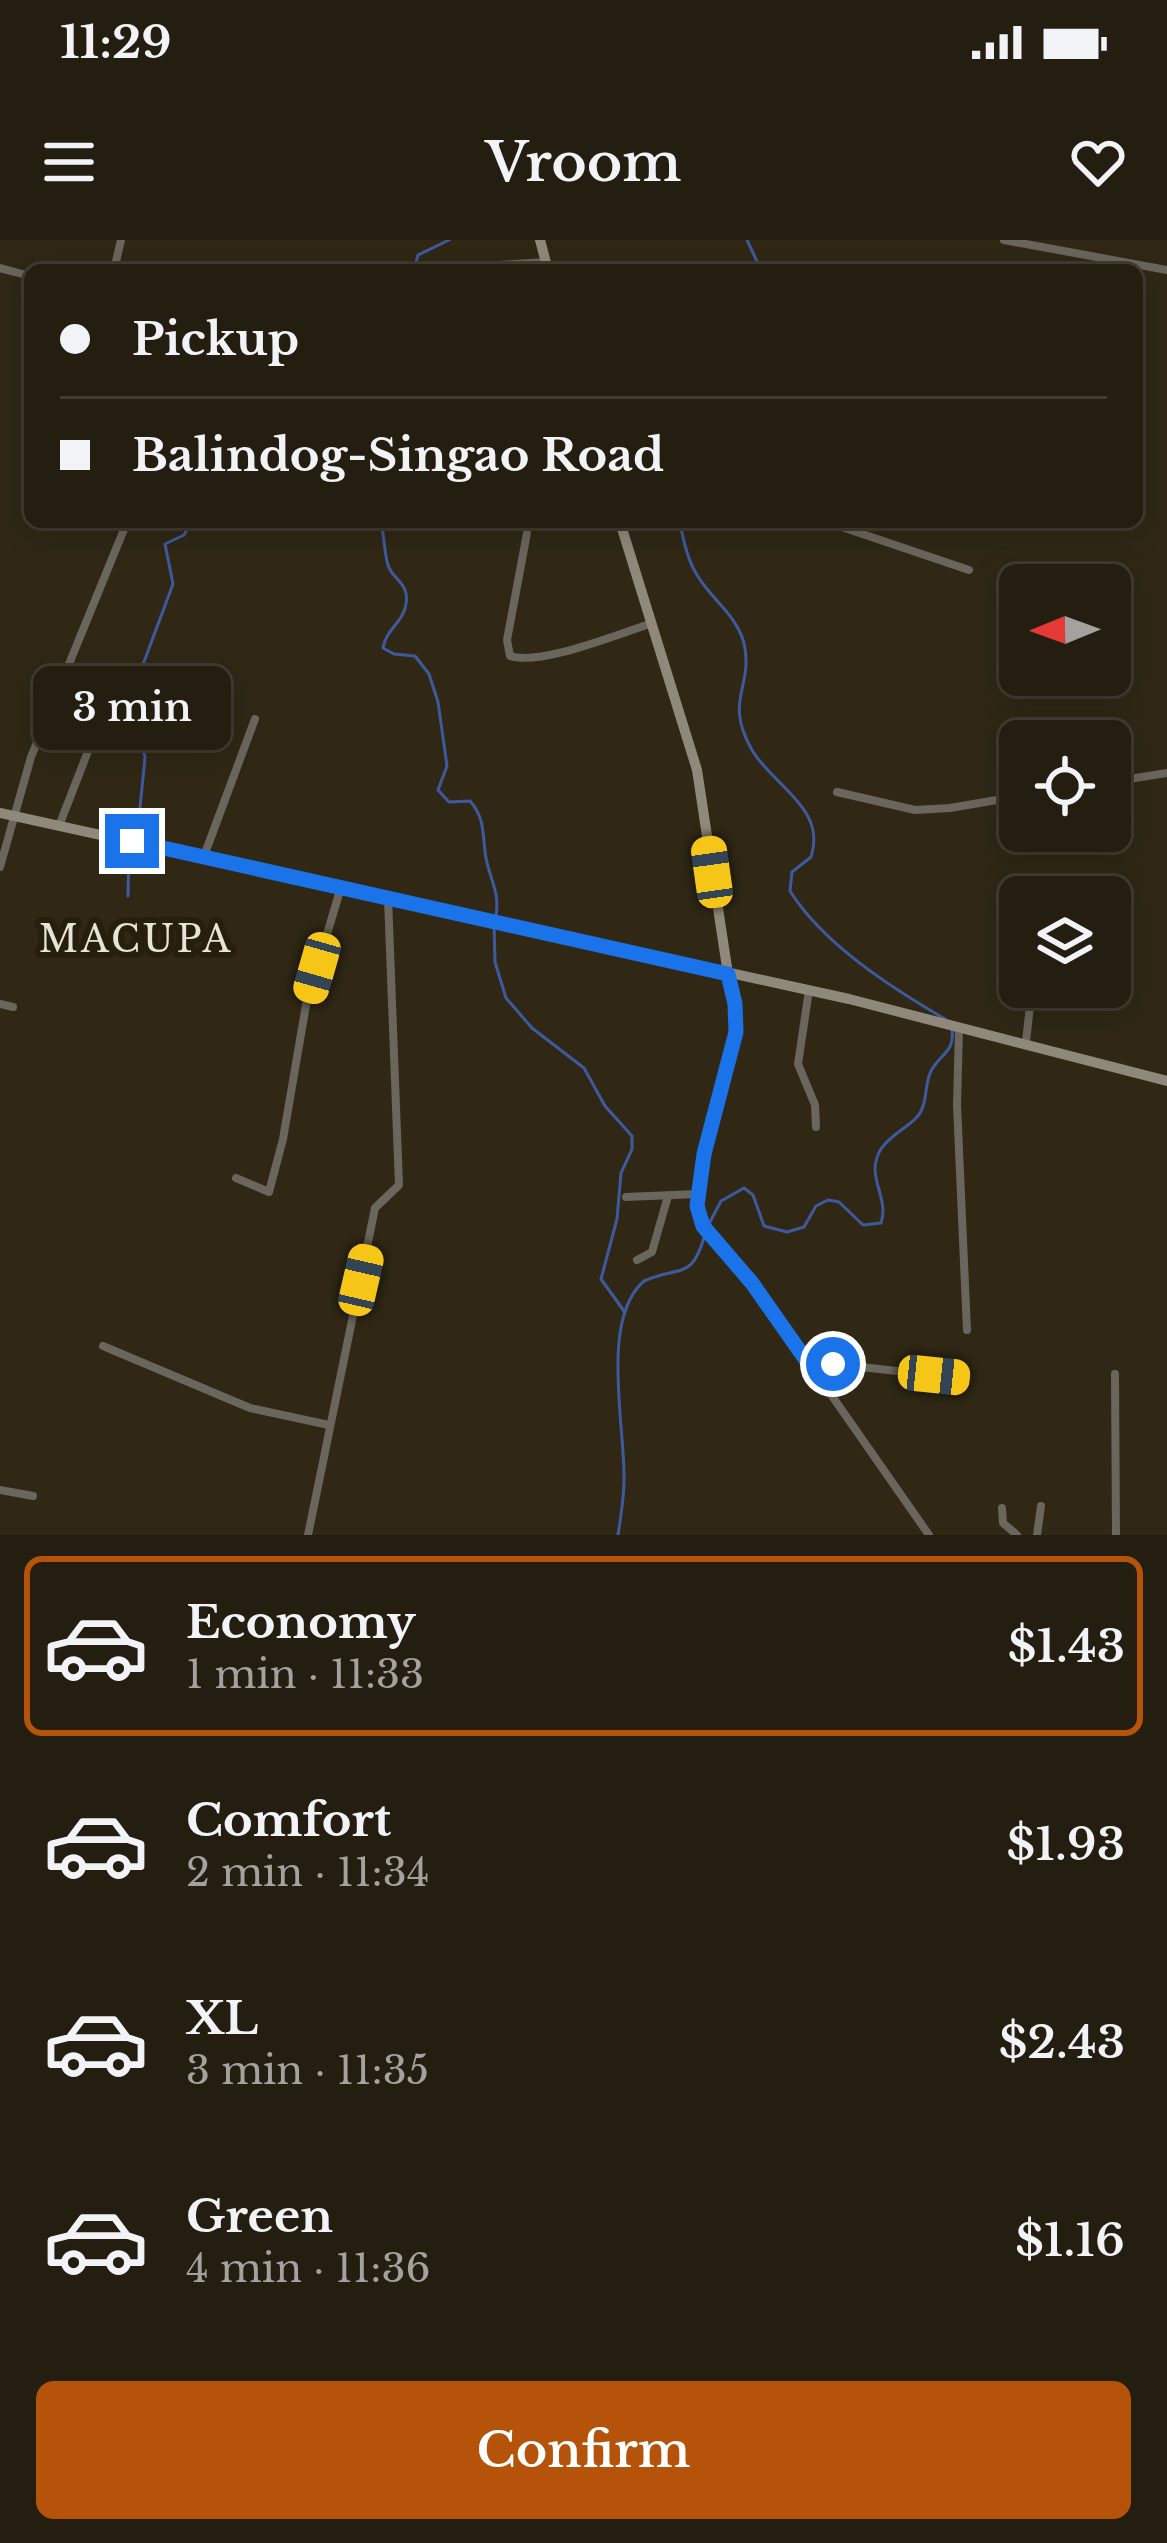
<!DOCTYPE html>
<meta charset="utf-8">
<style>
:root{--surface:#241e10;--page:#302b1e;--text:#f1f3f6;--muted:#a3a29f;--line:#413c30;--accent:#b45309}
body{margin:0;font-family:"Libre Baskerville",serif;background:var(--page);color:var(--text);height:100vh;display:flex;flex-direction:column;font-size:45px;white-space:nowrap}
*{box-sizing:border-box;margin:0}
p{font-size:39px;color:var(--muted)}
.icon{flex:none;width:66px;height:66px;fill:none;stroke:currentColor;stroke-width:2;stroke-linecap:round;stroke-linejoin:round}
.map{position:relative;height:1295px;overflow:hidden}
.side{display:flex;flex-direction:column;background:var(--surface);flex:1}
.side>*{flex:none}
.guide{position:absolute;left:24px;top:24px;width:1119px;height:264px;border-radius:18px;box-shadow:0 6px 30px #0003,0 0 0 3px var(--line);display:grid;align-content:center;height:264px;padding:0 36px;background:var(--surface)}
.needle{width:78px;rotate:269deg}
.fabs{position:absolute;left:999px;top:324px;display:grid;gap:24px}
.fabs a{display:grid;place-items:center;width:132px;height:132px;border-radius:18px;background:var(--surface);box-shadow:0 6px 30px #0003,0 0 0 3px var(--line);font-size:60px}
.end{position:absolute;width:54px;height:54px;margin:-27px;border:15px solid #1a73e8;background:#fff;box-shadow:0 0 0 6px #fff}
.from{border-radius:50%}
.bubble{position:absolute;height:84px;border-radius:18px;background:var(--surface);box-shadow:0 6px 30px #0003,0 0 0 3px var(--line);font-size:39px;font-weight:600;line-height:84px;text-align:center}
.car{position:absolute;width:36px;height:72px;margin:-36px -18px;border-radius:15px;box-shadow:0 0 9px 3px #0007;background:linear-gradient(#f5c518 24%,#345 0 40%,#f5c518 0 76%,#345 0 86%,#f5c518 0)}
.guide b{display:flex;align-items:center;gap:42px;height:114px;font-size:45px}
.guide b+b{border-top:3px solid var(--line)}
.guide i{width:30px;height:30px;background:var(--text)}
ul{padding:21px 0 0;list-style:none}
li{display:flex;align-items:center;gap:36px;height:180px;margin:0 24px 18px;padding:0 12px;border:6px solid transparent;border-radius:18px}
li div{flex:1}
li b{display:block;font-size:45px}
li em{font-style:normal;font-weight:600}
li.selected{border-color:var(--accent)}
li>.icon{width:108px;height:108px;stroke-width:1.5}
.action{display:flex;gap:24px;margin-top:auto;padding:24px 36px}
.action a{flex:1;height:138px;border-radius:18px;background:var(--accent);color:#fff;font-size:48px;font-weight:600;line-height:138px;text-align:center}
.status{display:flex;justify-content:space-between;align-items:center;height:84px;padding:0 60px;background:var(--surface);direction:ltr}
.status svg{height:33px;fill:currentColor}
header{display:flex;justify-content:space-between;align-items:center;height:156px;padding:0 36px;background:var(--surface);font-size:54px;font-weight:600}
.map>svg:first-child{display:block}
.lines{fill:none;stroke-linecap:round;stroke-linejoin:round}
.stream{stroke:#3e5a9f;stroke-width:3}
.street{stroke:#6b665d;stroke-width:8}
.secondary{stroke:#90897b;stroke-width:10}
.route{stroke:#1a73e8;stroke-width:15}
.labels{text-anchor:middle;stroke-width:12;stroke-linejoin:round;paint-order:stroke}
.neighbourhood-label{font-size:36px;letter-spacing:3px;fill:#e8e3d7;stroke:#271e0c}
</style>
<div class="status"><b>11:29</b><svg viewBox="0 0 49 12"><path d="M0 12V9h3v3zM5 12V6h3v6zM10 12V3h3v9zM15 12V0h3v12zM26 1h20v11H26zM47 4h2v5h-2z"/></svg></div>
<header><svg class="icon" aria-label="menu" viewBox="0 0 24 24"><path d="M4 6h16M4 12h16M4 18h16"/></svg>Vroom<svg class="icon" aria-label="heart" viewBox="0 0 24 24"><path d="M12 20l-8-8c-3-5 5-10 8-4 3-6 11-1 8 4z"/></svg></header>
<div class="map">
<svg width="1167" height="1295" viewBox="0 0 1167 1295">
<rect width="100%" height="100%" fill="#302815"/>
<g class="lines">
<g class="stream">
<path d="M747,0L761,30"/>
<path d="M414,30L418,15L449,0"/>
<path d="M381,282C384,295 384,308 387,321C390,340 410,341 406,364C403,383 386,389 383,408L394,414L415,416L429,434L438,462L447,526L438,550L449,562L470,561C486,579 482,596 486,618C490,640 500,652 496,676"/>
<path d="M680,282C683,300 687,319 697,335C711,359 736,374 744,403C754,448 723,459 752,510C773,546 827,568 811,617L792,632L790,651C824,705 892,748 945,779"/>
<path d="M130,597L140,568L145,517L135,477V446L173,344L165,304L184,295L191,282"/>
<path d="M128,656L129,605"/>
<path d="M494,685L495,722L506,758L532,788L584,828L605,866L632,896V909L621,933L617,979L601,1039L624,1071"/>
<path d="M710,982L721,961L744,948L753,955L764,986L787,992L804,987L816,966L828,960L839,962L863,985L881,983C890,957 864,936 881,909C891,894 906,889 917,877C928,865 924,845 931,831C940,814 955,812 952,790"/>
<path d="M618,1295C621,1276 624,1258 624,1239C625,1185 600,1079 644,1041C681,1025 692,1041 705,994"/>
</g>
<g class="street">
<path d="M1004,0L1167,30"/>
<path d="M0,28L30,36"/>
<path d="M440,29L546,22"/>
<path d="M114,30L121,0"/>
<path d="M636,30L740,25"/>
<path d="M827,282L969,330"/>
<path d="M527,293L507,400L510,416C541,426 617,394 650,384"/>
<path d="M1110,542L1167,533"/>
<path d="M837,552L915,570L950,568L1020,556"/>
<path d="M59,586L97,488"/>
<path d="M204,616L255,479"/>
<path d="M0,627L31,517L127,282"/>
<path d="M728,734L735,764L736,792L699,939V976L786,1090L929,1295"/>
<path d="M809,750L798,824L815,865L816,887"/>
<path d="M0,764L13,767"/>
<path d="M959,788L957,865L967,1090"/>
<path d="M1026,802L1032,747"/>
<path d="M236,938L269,952L283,899L306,765L341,647"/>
<path d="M626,957L697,954"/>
<path d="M637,1020L652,1012L668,956"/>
<path d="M103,1106L250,1168L329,1185"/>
<path d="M807,1121L960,1138"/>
<path d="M1115,1134L1116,1295"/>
<path d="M0,1250L33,1256"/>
<path d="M1002,1268L1003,1283L1017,1295"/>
<path d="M308,1295L375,968L399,945L388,658"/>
<path d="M1037,1295L1041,1266"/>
</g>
<g class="secondary">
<path d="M540,0L548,30"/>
<path d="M620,282L697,530L728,734"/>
<path d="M0,573L849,759L1167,841"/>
</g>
</g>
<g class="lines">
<path class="route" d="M132,601L728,734L735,764L736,792L704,914L697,966L703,986L752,1043L806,1120L833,1124"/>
</g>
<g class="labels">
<g class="neighbourhood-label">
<text x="136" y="712">MACUPA</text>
</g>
</g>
</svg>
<div class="fabs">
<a><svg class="needle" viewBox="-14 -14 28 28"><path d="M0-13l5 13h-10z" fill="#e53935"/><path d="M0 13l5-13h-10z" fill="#a3a29f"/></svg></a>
<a><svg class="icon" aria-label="locate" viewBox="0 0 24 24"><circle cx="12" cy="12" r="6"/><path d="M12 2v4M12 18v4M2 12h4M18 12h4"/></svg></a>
<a><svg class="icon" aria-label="layers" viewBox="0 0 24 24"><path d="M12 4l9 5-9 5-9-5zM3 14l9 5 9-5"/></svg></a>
</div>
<i class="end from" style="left:833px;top:1124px"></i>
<i class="end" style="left:132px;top:601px"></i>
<div class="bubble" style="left:33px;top:426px;width:198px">3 min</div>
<i class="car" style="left:712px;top:632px;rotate:352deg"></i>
<i class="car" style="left:317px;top:728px;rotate:196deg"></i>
<i class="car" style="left:361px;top:1040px;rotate:13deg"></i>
<i class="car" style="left:934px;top:1135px;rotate:96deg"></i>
<div class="guide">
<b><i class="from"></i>Pickup</b>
<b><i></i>Balindog-Singao Road</b>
</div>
</div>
<section class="side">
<ul>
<li class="selected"><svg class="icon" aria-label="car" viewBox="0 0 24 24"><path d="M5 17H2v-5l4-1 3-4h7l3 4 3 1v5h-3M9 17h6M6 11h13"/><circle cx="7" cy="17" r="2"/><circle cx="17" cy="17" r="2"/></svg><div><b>Economy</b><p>1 min · 11:33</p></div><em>$1.43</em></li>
<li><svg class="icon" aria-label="car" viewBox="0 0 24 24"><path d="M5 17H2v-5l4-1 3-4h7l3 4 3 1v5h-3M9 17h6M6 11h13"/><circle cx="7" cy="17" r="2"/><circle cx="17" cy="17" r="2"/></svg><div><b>Comfort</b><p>2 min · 11:34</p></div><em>$1.93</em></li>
<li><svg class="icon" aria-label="car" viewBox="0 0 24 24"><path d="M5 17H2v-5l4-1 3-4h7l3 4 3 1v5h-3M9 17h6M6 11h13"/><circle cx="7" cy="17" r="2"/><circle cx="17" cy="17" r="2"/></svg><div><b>XL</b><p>3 min · 11:35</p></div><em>$2.43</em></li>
<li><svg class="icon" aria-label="car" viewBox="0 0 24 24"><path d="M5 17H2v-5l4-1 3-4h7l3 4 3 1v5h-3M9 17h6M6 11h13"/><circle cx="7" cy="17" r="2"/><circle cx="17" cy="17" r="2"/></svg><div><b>Green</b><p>4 min · 11:36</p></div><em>$1.16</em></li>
</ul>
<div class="action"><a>Confirm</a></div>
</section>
